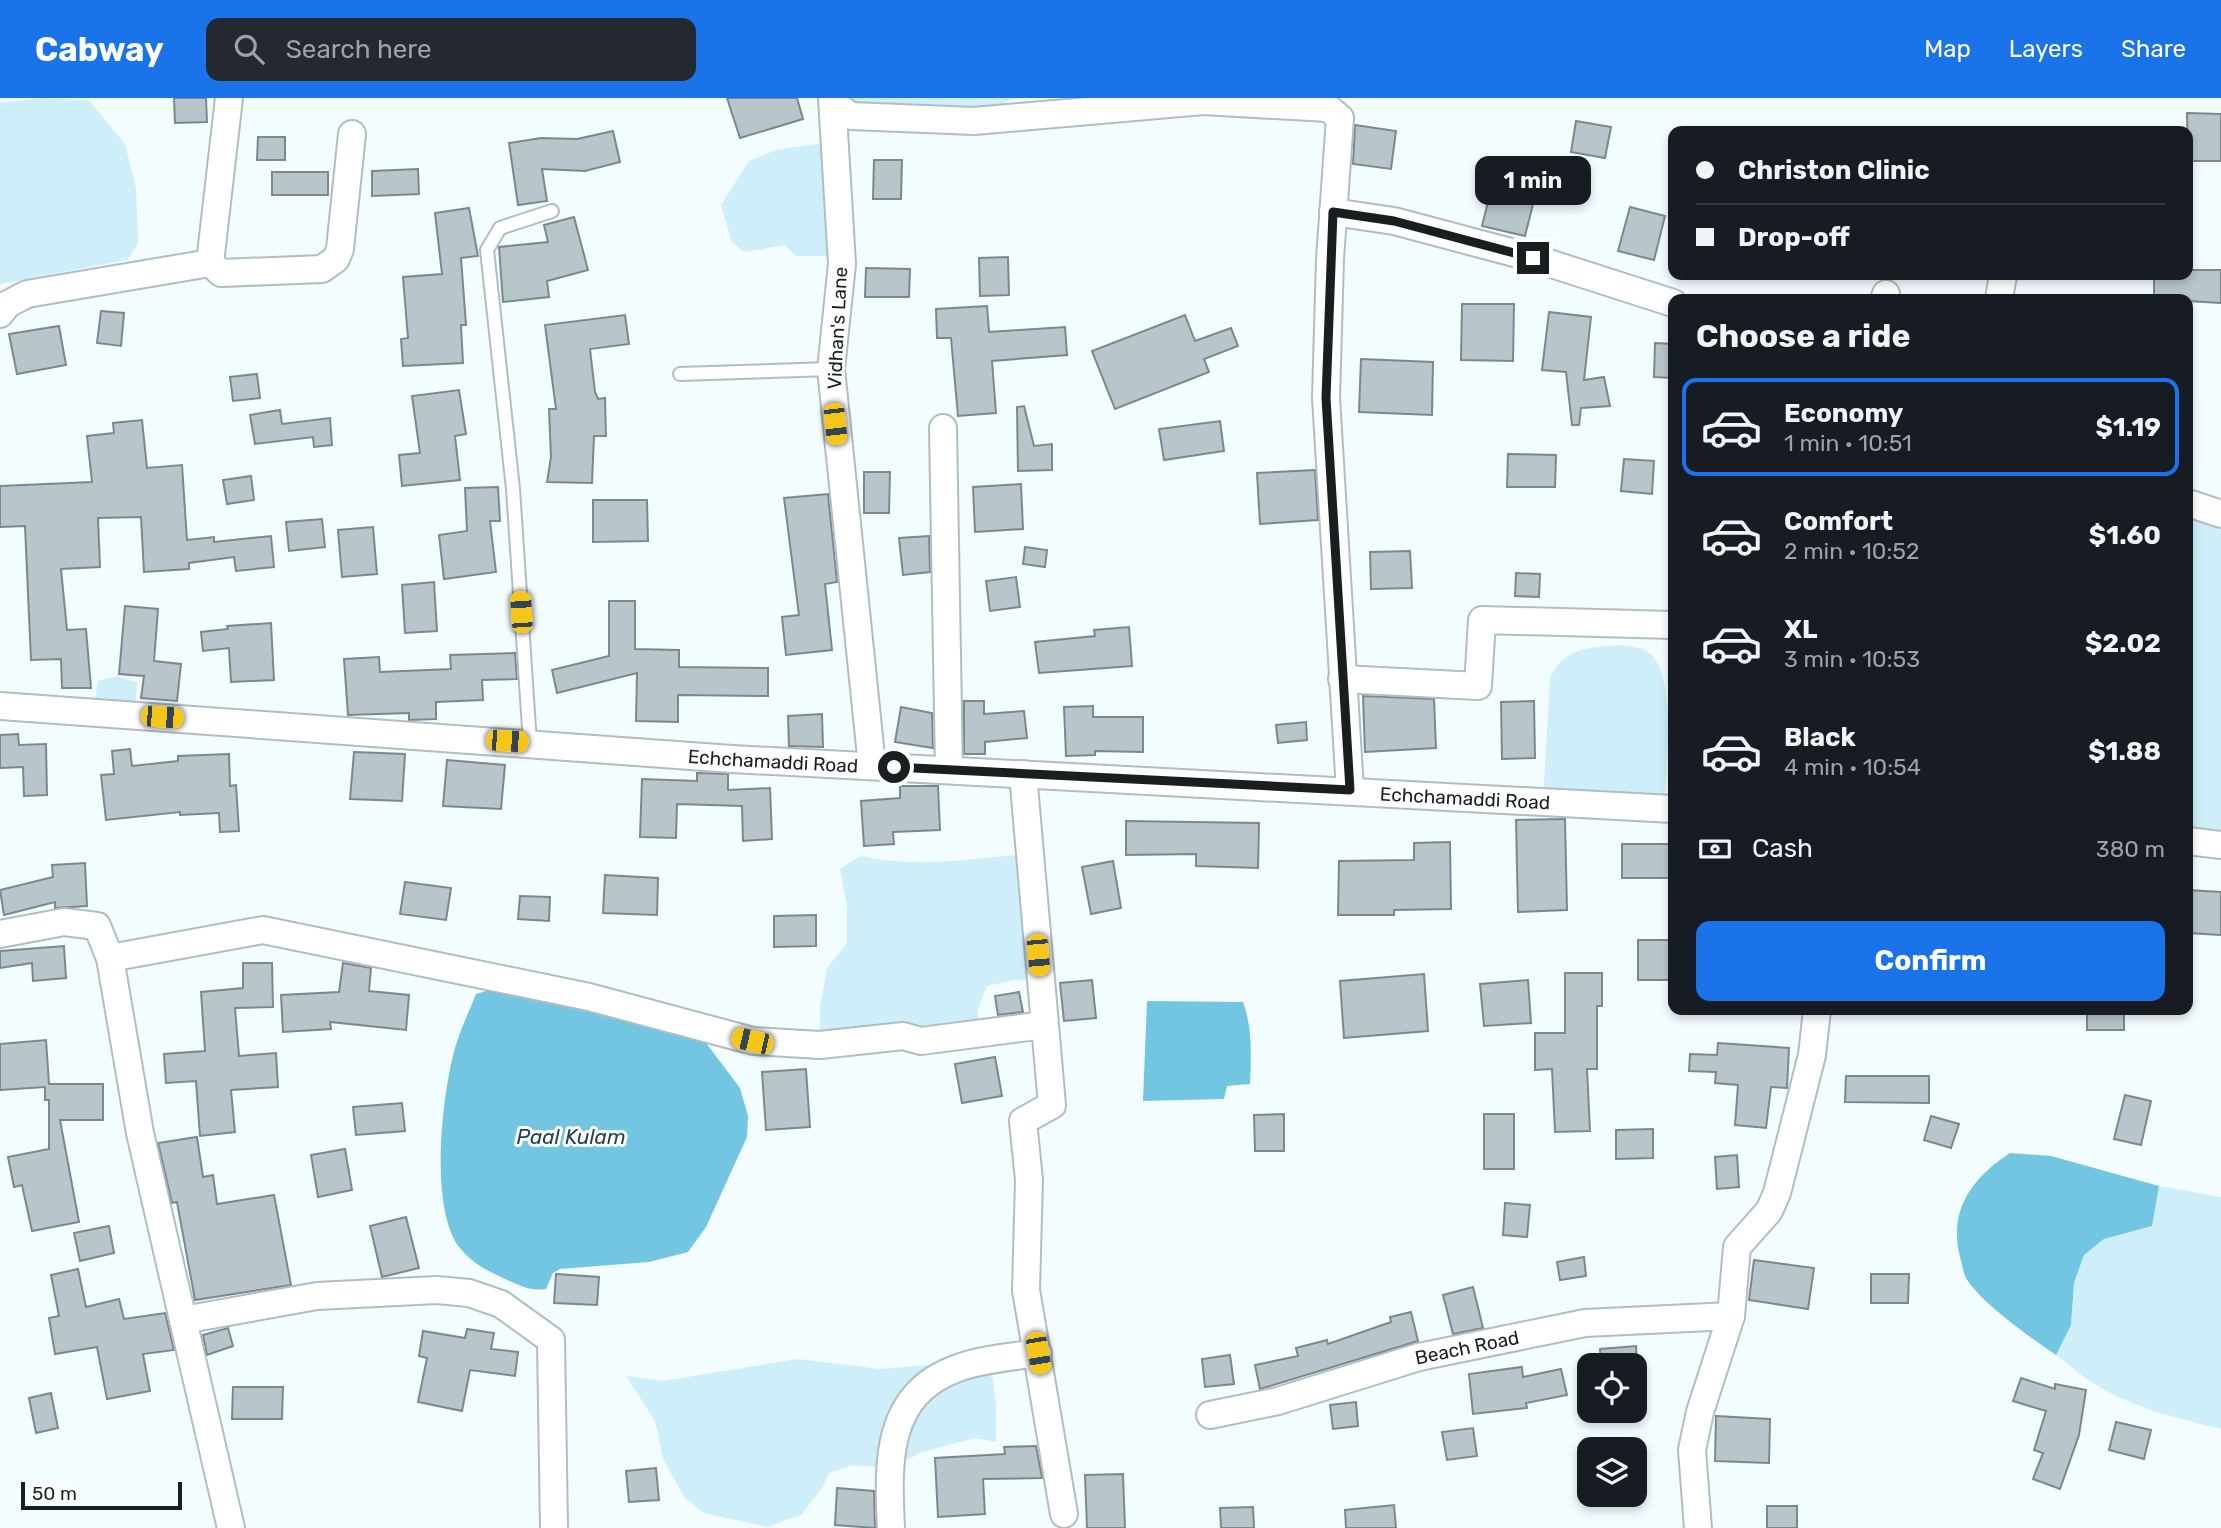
<!DOCTYPE html>
<meta charset="utf-8">
<style>
:root{--surface:#171b24;--page:#242831;--text:#f1f3f6;--muted:#9ea1a6;--line:#363941;--accent:#1a73e8}
body{margin:0;font-family:Rubik,sans-serif;background:var(--page);color:var(--text);height:100vh;display:flex;flex-direction:column;font-size:26px;white-space:nowrap}
*{box-sizing:border-box;margin:0}
p{font-size:23px;color:var(--muted)}
.icon{flex:none;width:38px;height:38px;fill:none;stroke:currentColor;stroke-width:2;stroke-linecap:round;stroke-linejoin:round}
.map{position:relative;flex:1;overflow:hidden}
.details{position:absolute;left:1668px;top:196px;width:525px;height:721px;display:flex;flex-direction:column;background:var(--surface);border-radius:14px;box-shadow:0 4px 10px #0003}
.details>*{flex:none}
.top-card{position:absolute;left:1668px;top:28px;width:525px;height:154px;border-radius:14px;box-shadow:0 4px 10px #0003;display:grid;align-content:center;height:154px;padding:0 28px;background:var(--surface)}
.tools{position:absolute;left:1577px;top:1255px;display:grid;gap:14px}
.tools a{display:grid;place-items:center;width:70px;height:70px;border-radius:14px;background:var(--surface);box-shadow:0 4px 10px #0003;font-size:35px}
.scale{position:absolute;left:21px;bottom:18px;width:161px;box-sizing:border-box;padding-left:7px;border:4px solid #191f20;border-top:0;font-size:19px;line-height:24px;white-space:nowrap;color:#191f20;-webkit-text-stroke:5px #fff;paint-order:stroke}
.end{position:absolute;width:32px;height:32px;margin:-16px;border:9px solid #191f20;background:#fff;box-shadow:0 0 0 4px #fff}
.from{border-radius:50%}
.bubble{position:absolute;height:49px;border-radius:14px;background:var(--surface);box-shadow:0 4px 10px #0003;font-size:23px;font-weight:700;line-height:49px;text-align:center}
.car{position:absolute;width:21px;height:42px;margin:-21px -10px;border-radius:9px;box-shadow:0 0 5px 2px #0007;background:linear-gradient(#f5c518 24%,#345 0 40%,#f5c518 0 76%,#345 0 86%,#f5c518 0)}
.top-card b{display:flex;align-items:center;gap:24px;height:66px;font-size:26px}
.top-card b+b{border-top:2px solid var(--line)}
.top-card i{width:18px;height:18px;background:var(--text)}
ul{padding:0;list-style:none}
li{display:flex;align-items:center;gap:21px;height:98px;margin:0 14px 10px;padding:0 14px;border:4px solid transparent;border-radius:14px}
li div{flex:1}
li b{display:block;font-size:26px}
li em{font-style:normal;font-weight:700}
li.on{border-color:var(--accent)}
li>.icon{width:63px;height:63px;stroke-width:1.5}
h2{padding:0 28px;font-size:32px;line-height:84px}
.pay{display:flex;align-items:center;gap:18px;height:77px;padding:0 28px;font-size:26px}
.pay p{margin-inline-start:auto}
.primary-button{display:flex;gap:14px;margin-top:auto;padding:14px 28px}
.primary-button a{flex:1;height:80px;border-radius:14px;background:var(--accent);color:#fff;font-size:28px;font-weight:700;line-height:80px;text-align:center}
header{display:flex;align-items:center;gap:42px;box-sizing:border-box;height:98px;padding:0 35px;background:var(--accent);color:#fff}
header strong{font-size:33px}
nav{display:flex;gap:38px;margin-inline-start:auto;font-size:24px}
.search{width:490px;height:63px;background:var(--page);display:flex;align-items:center;gap:18px;box-sizing:border-box;padding:0 24px;border-radius:14px;color:var(--muted);font-size:26px}
.map>svg:first-child{display:block}
.green{fill:#ceeffa}
.water{fill:#73c6e1}
.building{fill:#b8c6cb;stroke:#7b888d;stroke-width:2}
.lines{fill:none;stroke-linecap:round;stroke-linejoin:round}
.service-casing{stroke:#b0bec2;stroke-width:16}
.minor-casing{stroke:#b0bec2;stroke-width:30}
.service{stroke:#fff;stroke-width:12}
.minor{stroke:#fff;stroke-width:26}
.route{stroke:#191f20;stroke-width:9}
.labels{text-anchor:middle;stroke-width:6;stroke-linejoin:round;paint-order:stroke}
.street-label{font-size:19px;fill:#191f20;stroke:#fff}
.water-label{font-size:21px;font-style:italic;fill:#1e4450;stroke:#fff}
</style>
<header>
<strong>Cabway</strong>
<div class="search"><svg class="icon" aria-label="search" viewBox="0 0 24 24"><circle cx="10" cy="10" r="6"/><path d="M15 15l6 6"/></svg>Search here</div>
<nav><a>Map</a><a>Layers</a><a>Share</a></nav>
</header>
<div class="map">
<svg width="2221" height="1430" viewBox="0 0 2221 1430">
<rect width="100%" height="100%" fill="#f3fcff"/>
<g class="green">
<path d="M40,0L89,2L125,46L136,90L138,146L127,162L0,186V5Z"/>
<path d="M832,0H1016L988,12L851,18Z"/>
<path d="M835,43L841,158H796L785,147L745,154L732,145L721,107L749,63L776,52Z"/>
<path d="M2188,405L2221,416V747L2188,743Z"/>
<path d="M1622,547C1630,549 1642,549 1648,554C1679,576 1665,674 1664,710L1543,703L1550,580C1565,548 1590,550 1622,547Z"/>
<path d="M117,578L137,584L135,617L93,614L98,583Z"/>
<path d="M1030,756L1040,883L1014,882L987,888L977,913L983,935L820,947V909L827,870L847,845V808L840,771L861,758C919,771 971,760 1030,756Z"/>
<path d="M2159,1088L2221,1099V1331C2180,1321 2138,1311 2101,1290C2085,1281 2071,1268 2056,1257L2071,1227L2074,1185L2084,1157L2104,1141L2152,1128Z"/>
<path d="M798,1261L880,1271L990,1262L996,1306V1344L975,1340L922,1354L892,1370L852,1367L829,1375L822,1390L801,1417L767,1429L704,1415L685,1400L663,1361L655,1323L626,1278L663,1283Z"/>
</g>
<g class="water">
<path d="M502,888L703,941L740,990L748,1018L747,1039L706,1129L688,1154L649,1164L560,1171L553,1175L546,1191C528,1194 514,1185 497,1177C481,1170 470,1162 459,1149C429,1109 442,996 455,950C460,932 469,914 476,896Z"/>
<path d="M1147,903L1243,904C1253,931 1251,958 1250,986L1227,988L1224,1001L1143,1003Z"/>
<path d="M2010,1055L2051,1058L2159,1088L2152,1128L2104,1141L2084,1157L2074,1185L2071,1227L2056,1257C2032,1241 1980,1204 1966,1180C1963,1174 1962,1165 1960,1159C1948,1112 1972,1080 2010,1055Z"/>
</g>
<g class="building">
<path d="M174,0H206L207,24L175,25Z"/>
<path d="M727,0H797L803,21L740,40Z"/>
<path d="M2187,15L2221,16V63H2188Z"/>
<path d="M1576,23L1611,29L1605,60L1571,54Z"/>
<path d="M1355,27L1396,33L1391,71L1353,66Z"/>
<path d="M613,33L620,64L585,73L542,71L547,103L518,107L509,45L541,40L577,41Z"/>
<path d="M258,39H285V62H257Z"/>
<path d="M874,62H902L901,101H873Z"/>
<path d="M418,71L419,96L372,98V73Z"/>
<rect x="272" y="74" width="56" height="23"/>
<path d="M1494,80L1537,90L1525,138L1482,128Z"/>
<path d="M1630,109L1665,118L1654,162L1618,153Z"/>
<path d="M469,110L478,158L461,160L466,227H461L463,265L403,268L401,241L408,240L403,179L442,176L435,115Z"/>
<path d="M574,119L588,172L547,183L549,199L503,204L499,149L548,144L544,127Z"/>
<path d="M1008,159L1009,197L980,198L979,160Z"/>
<path d="M866,170L910,171L909,199H865Z"/>
<path d="M2188,172H2221V205L2154,201V177H2188Z"/>
<path d="M1462,206H1514L1513,263L1461,262Z"/>
<path d="M987,208L989,234L1065,229L1067,257L992,263L996,315L958,318L951,240H937L936,211Z"/>
<path d="M101,213L124,215L121,248L97,245Z"/>
<path d="M1549,214L1591,219L1584,282L1604,279L1610,308L1581,310L1579,327H1572L1566,274L1542,272Z"/>
<path d="M625,217L629,246L590,251L595,294L598,301L605,300L606,338H594L592,385L547,384L551,359L549,311H556L545,227Z"/>
<path d="M1185,217L1195,243L1231,230L1238,248L1204,261L1209,274L1115,311L1092,253Z"/>
<path d="M59,228L66,267L17,276L9,236Z"/>
<path d="M1655,245L1673,246V280L1654,279Z"/>
<path d="M1361,261L1433,264L1432,317L1359,314Z"/>
<path d="M257,276L260,300L233,303L230,279Z"/>
<path d="M459,292L466,336L455,338L460,382L402,388L399,357L420,355L412,298Z"/>
<path d="M1024,308L1034,348L1052,346V372L1018,373L1017,309Z"/>
<path d="M280,312L282,326L330,320L332,347L314,349L313,339L255,346L250,317Z"/>
<path d="M142,322L147,370L182,367L187,442L214,439V444L271,438L274,469L236,473L234,459L189,465V471L144,474L141,419L98,420L100,469L61,471L67,532L86,531L91,590H62L61,561L31,562L25,428L0,429V388L92,384L87,338L114,335L113,325Z"/>
<path d="M1220,323L1224,353L1164,362L1159,331Z"/>
<path d="M1508,356L1556,357L1555,389H1507Z"/>
<path d="M1624,361L1654,363L1652,396L1621,393Z"/>
<path d="M1315,372L1318,422L1260,426L1257,375Z"/>
<path d="M864,374H890L889,415H864Z"/>
<path d="M251,378L254,402L227,406L223,382Z"/>
<path d="M1021,386L1023,431L975,434L973,389Z"/>
<path d="M498,389L500,423H490L496,474L444,481L439,437L467,433L465,390Z"/>
<path d="M828,396L837,484L825,486L832,552L786,557L782,519L799,517L784,400Z"/>
<path d="M593,402H647L648,443L593,444Z"/>
<path d="M322,421L325,449L289,453L286,424Z"/>
<path d="M373,429L377,476L342,479L338,432Z"/>
<path d="M929,438L930,474L903,477L899,440Z"/>
<path d="M1025,449L1047,452L1045,469L1023,466Z"/>
<path d="M1410,453L1412,490L1371,491L1370,454Z"/>
<path d="M1516,475L1540,476L1539,499L1515,498Z"/>
<path d="M1016,479L1020,509L990,513L986,483Z"/>
<path d="M434,484L437,533L405,535L402,487Z"/>
<path d="M609,503H635V551L679,552V569L768,570V598L678,597V624L636,623L637,575L557,595L552,572L609,558Z"/>
<path d="M125,508L158,511L154,563L181,566L177,603L141,600L144,578L119,576Z"/>
<path d="M271,525L274,582L231,584L229,550L203,553L201,534L228,531L227,528Z"/>
<path d="M1129,529L1132,568L1039,575L1035,544L1095,538L1094,532Z"/>
<path d="M515,555L517,581L482,582L483,602L436,604V621L409,622V615L348,617L344,561L379,559L380,574L451,571L450,557Z"/>
<path d="M1363,598L1434,601L1436,650L1365,654Z"/>
<path d="M964,603H984V616L1024,613L1027,640L985,644V656H964Z"/>
<path d="M1534,603L1535,660L1502,661L1501,604Z"/>
<path d="M1093,608V619H1143V654L1095,653V657L1066,658L1064,609Z"/>
<path d="M901,609L932,615L933,650L895,644Z"/>
<path d="M822,616L823,649L789,648L788,618Z"/>
<path d="M1306,624L1307,642L1278,645L1276,627Z"/>
<path d="M18,636L19,647L46,646L47,697L24,698L23,669L0,670V637Z"/>
<path d="M130,651L132,668L178,663V658L229,656L230,688L236,687L239,733L220,734L219,715L180,717V714L106,722L101,677L114,676L112,653Z"/>
<path d="M354,654L405,656L402,703L350,701Z"/>
<path d="M447,662L505,667L501,711L443,708Z"/>
<path d="M697,675L728,676V692L770,690L772,741L743,743L742,708L677,706L676,740L640,739L642,681L697,683Z"/>
<path d="M900,688H938L940,732L893,734L894,746L864,748L861,703L900,700Z"/>
<path d="M1565,721L1567,812L1518,814L1516,722Z"/>
<path d="M1126,723L1259,725L1258,770L1196,768V756L1126,757Z"/>
<path d="M1450,744L1451,811L1394,812V817H1338L1339,763L1414,762V745Z"/>
<rect x="1622" y="746" width="49" height="34"/>
<path d="M1113,763L1121,810L1091,816L1082,769Z"/>
<path d="M85,765L87,808L55,810V804L4,817L0,792L53,779L52,767Z"/>
<path d="M605,777L658,780L657,817L603,815Z"/>
<path d="M405,784L451,790L446,822L400,816Z"/>
<path d="M2188,792L2221,794V837L2188,835Z"/>
<path d="M520,798L550,799L549,823L518,821Z"/>
<path d="M816,817V848L774,849V818Z"/>
<rect x="1638" y="842" width="35" height="40"/>
<path d="M64,848L66,880L33,883L32,865L0,870V853Z"/>
<path d="M243,865H272L273,909L235,910L239,958L276,955L278,989L231,992L235,1034L200,1038L196,983L166,985L164,956L205,953L201,894L243,890Z"/>
<path d="M343,865L371,870L369,893L409,897L406,932L330,924L331,931L283,934L281,897L339,894Z"/>
<path d="M1565,875H1602V908H1597V971H1587L1590,1033L1555,1034L1552,971L1535,972V935H1565Z"/>
<path d="M1424,876L1428,933L1344,940L1340,883Z"/>
<path d="M1092,882L1096,920L1064,923L1060,885Z"/>
<path d="M1528,882L1531,925L1484,928L1480,886Z"/>
<path d="M1019,894L1023,914L998,917L995,898Z"/>
<rect x="2087" y="912" width="37" height="20"/>
<path d="M46,942L49,986H103V1022H60L79,1124L32,1133L22,1087L14,1089L8,1059L49,1051V1002H45V989L0,992V946Z"/>
<path d="M1718,945L1789,950L1787,990L1771,989L1766,1030L1735,1027L1738,987L1715,985L1716,974L1689,973L1690,956L1717,957Z"/>
<path d="M995,959L1002,998L962,1005L955,966Z"/>
<path d="M806,971L810,1029L766,1032L762,974Z"/>
<path d="M1846,978H1929V1005L1845,1004Z"/>
<path d="M2125,997L2151,1003L2141,1047L2114,1041Z"/>
<path d="M402,1005L405,1033L356,1037L353,1009Z"/>
<path d="M1284,1016V1053H1255L1254,1017Z"/>
<rect x="1484" y="1016" width="30" height="55"/>
<path d="M1931,1018L1959,1026L1951,1050L1924,1042Z"/>
<path d="M1653,1031V1060L1616,1061V1032Z"/>
<path d="M197,1039L203,1079L213,1077L217,1106L274,1097L291,1187L195,1202L177,1104L172,1105L158,1045Z"/>
<path d="M345,1051L352,1092L318,1099L311,1057Z"/>
<path d="M1737,1057L1739,1089L1717,1091L1715,1059Z"/>
<path d="M1505,1105L1530,1107L1527,1139L1503,1137Z"/>
<path d="M406,1119L419,1170L382,1179L370,1128Z"/>
<path d="M109,1128L114,1155L80,1163L74,1135Z"/>
<path d="M1584,1159L1586,1178L1560,1182L1557,1164Z"/>
<path d="M1754,1162L1814,1170L1808,1211L1749,1202Z"/>
<path d="M78,1171L86,1209L119,1201L124,1221L165,1215L174,1252L143,1256L150,1293L107,1301L97,1249L55,1256L49,1220L59,1218L51,1177Z"/>
<path d="M556,1176L599,1179L597,1207L554,1205Z"/>
<path d="M1871,1176H1909L1908,1205H1871Z"/>
<path d="M1473,1189L1483,1230L1453,1236L1443,1197Z"/>
<path d="M1411,1214L1418,1243L1260,1291L1255,1267L1298,1258L1296,1250L1327,1242L1328,1246L1391,1224L1390,1219Z"/>
<path d="M228,1230L233,1248L207,1257L203,1237Z"/>
<path d="M467,1231L494,1235L491,1251L518,1254L515,1278L470,1272L462,1313L418,1304L427,1260L419,1258L423,1233L465,1240Z"/>
<path d="M1636,1248L1637,1267H1601L1600,1251Z"/>
<path d="M1230,1257L1234,1286L1205,1289L1202,1261Z"/>
<path d="M1522,1269L1523,1279L1561,1271L1567,1297L1526,1305L1527,1310L1473,1316L1469,1276Z"/>
<path d="M2021,1280L2055,1291V1286L2086,1292L2079,1337L2060,1391L2033,1381L2043,1355L2034,1352L2046,1313L2013,1303Z"/>
<path d="M233,1289H283L282,1321H232Z"/>
<path d="M51,1295L58,1330L36,1335L29,1300Z"/>
<path d="M1356,1304L1358,1328L1333,1331L1330,1307Z"/>
<path d="M1716,1318L1770,1321L1769,1365L1715,1363Z"/>
<path d="M2116,1324L2151,1332L2144,1361L2109,1352Z"/>
<path d="M1473,1330L1477,1358L1447,1362L1442,1334Z"/>
<path d="M1036,1348L1042,1380L983,1381L985,1416L938,1419L935,1360L1005,1356L1004,1349Z"/>
<path d="M656,1370L659,1402L629,1404L626,1373Z"/>
<path d="M1123,1376L1125,1430H1087L1085,1377Z"/>
<path d="M837,1390L874,1393L875,1430L835,1427Z"/>
<path d="M1394,1407L1396,1430H1346L1345,1412Z"/>
<rect x="1767" y="1408" width="30" height="22"/>
<path d="M1253,1409L1254,1430H1221L1220,1410Z"/>
</g>
<g class="lines">
<defs>
<g id="service">
<path d="M680,276L831,271"/>
<path d="M530,645L513,391L487,152L500,130L552,113"/>
</g>
<g id="minor">
<path d="M832,0L842,166L831,271L872,668"/>
<path d="M1203,3L1328,10L1340,20L1330,161L1326,300L1350,692"/>
<path d="M833,5L851,18L974,23L1203,3L1204,0"/>
<path d="M1333,114L1394,123L1533,160L1673,205"/>
<path d="M210,165L221,175L322,171L336,161L340,151L352,36"/>
<path d="M1884,201L1886,196"/>
<path d="M1999,201L2003,177"/>
<path d="M0,216L8,206L27,196L210,165L229,0"/>
<path d="M943,330L949,671"/>
<path d="M2188,405L2221,416"/>
<path d="M1342,581L1478,588L1482,522L1673,527"/>
<path id="s1" d="M0,608L732,661L1673,711"/>
<path d="M1023,676L1052,1007L1023,1023L1029,1082L1026,1192L1064,1416"/>
<path d="M2188,743L2221,747"/>
<path d="M0,836L64,824L97,828L110,860L140,1035L183,1222L317,1198L437,1192L469,1195L501,1206L551,1242L554,1430"/>
<path d="M110,860L263,832L589,899L753,943L820,947L903,938L921,943L1044,927"/>
<path d="M183,1222L231,1430"/>
<path id="s2" d="M1210,1317L1278,1303L1419,1259L1585,1225L1731,1218"/>
<path d="M891,1430C888,1366 884,1296 958,1270C982,1261 1012,1259 1038,1255"/>
<path d="M1698,1430L1692,1352L1700,1314L1731,1218L1737,1149L1769,1113L1777,1095L1812,957L1817,912"/>
</g>
</defs>
<use href="#service" class="service-casing"/>
<use href="#minor" class="minor-casing"/>
<use href="#service" class="service"/>
<use href="#minor" class="minor"/>
</g>
<g class="lines">
<path class="route" d="M894,669L1350,692L1326,300L1333,114L1394,123L1533,160"/>
</g>
<g class="labels">
<g class="street-label">
<text transform="translate(837 230) rotate(-87)" y="7">Vidhan's Lane</text>
<text dy="7" stroke="none"><textPath href="#s1" startOffset="775">Echchamaddi Road</textPath></text>
<text dy="7" stroke="none"><textPath href="#s1" startOffset="1468">Echchamaddi Road</textPath></text>
<text dy="7" stroke="none"><textPath href="#s2" startOffset="266">Beach Road</textPath></text>
</g>
<g class="water-label">
<text x="571" y="1046">Paal Kulam</text>
</g>
</g>
</svg>
<div class="tools">
<a><svg class="icon" aria-label="locate" viewBox="0 0 24 24"><circle cx="12" cy="12" r="6"/><path d="M12 2v4M12 18v4M2 12h4M18 12h4"/></svg></a>
<a><svg class="icon" aria-label="layers" viewBox="0 0 24 24"><path d="M12 4l9 5-9 5-9-5zM3 14l9 5 9-5"/></svg></a>
</div>
<div class="scale">50 m</div>
<i class="end from" style="left:894px;top:669px"></i>
<i class="end" style="left:1533px;top:160px"></i>
<div class="bubble" style="left:1475px;top:58px;width:116px">1 min</div>
<i class="car" style="left:835px;top:326px;rotate:174deg"></i>
<i class="car" style="left:521px;top:514px;rotate:356deg"></i>
<i class="car" style="left:162px;top:619px;rotate:94deg"></i>
<i class="car" style="left:507px;top:643px;rotate:94deg"></i>
<i class="car" style="left:1038px;top:857px;rotate:175deg"></i>
<i class="car" style="left:752px;top:943px;rotate:283deg"></i>
<i class="car" style="left:1038px;top:1255px;rotate:170deg"></i>
<div class="top-card">
<b><i class="from"></i>Christon Clinic</b>
<b><i></i>Drop-off</b>
</div>
<section class="details">
<h2>Choose a ride</h2>
<ul>
<li class="on"><svg class="icon" aria-label="car" viewBox="0 0 24 24"><path d="M5 17H2v-5l4-1 3-4h7l3 4 3 1v5h-3M9 17h6M6 11h13"/><circle cx="7" cy="17" r="2"/><circle cx="17" cy="17" r="2"/></svg><div><b>Economy</b><p>1 min · 10:51</p></div><em>$1.19</em></li>
<li><svg class="icon" aria-label="car" viewBox="0 0 24 24"><path d="M5 17H2v-5l4-1 3-4h7l3 4 3 1v5h-3M9 17h6M6 11h13"/><circle cx="7" cy="17" r="2"/><circle cx="17" cy="17" r="2"/></svg><div><b>Comfort</b><p>2 min · 10:52</p></div><em>$1.60</em></li>
<li><svg class="icon" aria-label="car" viewBox="0 0 24 24"><path d="M5 17H2v-5l4-1 3-4h7l3 4 3 1v5h-3M9 17h6M6 11h13"/><circle cx="7" cy="17" r="2"/><circle cx="17" cy="17" r="2"/></svg><div><b>XL</b><p>3 min · 10:53</p></div><em>$2.02</em></li>
<li><svg class="icon" aria-label="car" viewBox="0 0 24 24"><path d="M5 17H2v-5l4-1 3-4h7l3 4 3 1v5h-3M9 17h6M6 11h13"/><circle cx="7" cy="17" r="2"/><circle cx="17" cy="17" r="2"/></svg><div><b>Black</b><p>4 min · 10:54</p></div><em>$1.88</em></li>
</ul>
<div class="pay"><svg class="icon" aria-label="cash" viewBox="0 0 24 24"><path d="M3 7h18v10H3z"/><circle cx="12" cy="12" r="2"/></svg>Cash<p>380 m</p></div>
<div class="primary-button"><a>Confirm</a></div>
</section>
</div>
